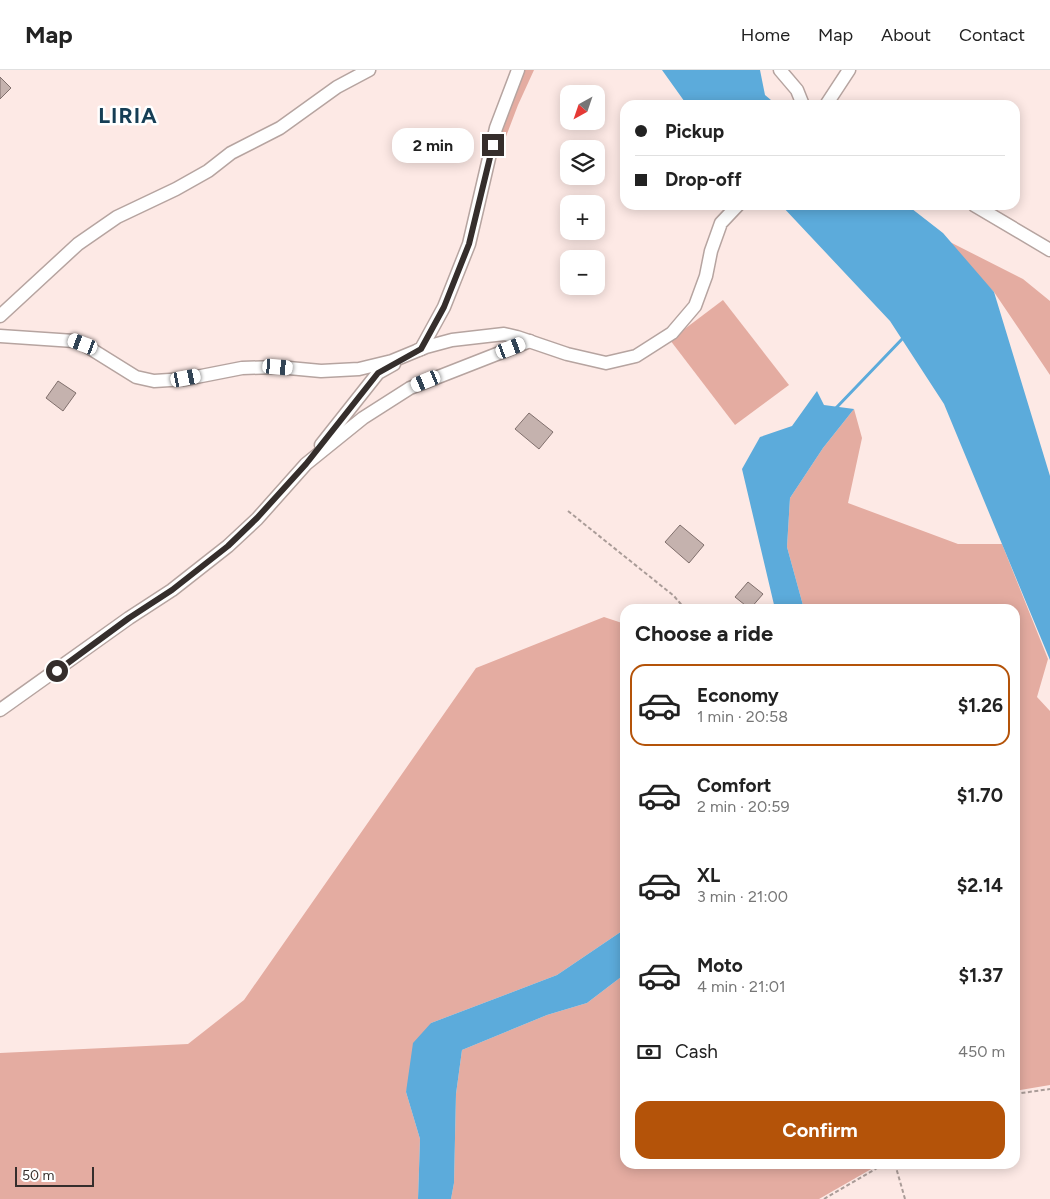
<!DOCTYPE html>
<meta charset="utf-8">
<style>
:root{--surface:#fff;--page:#f6f6f6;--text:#222;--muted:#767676;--line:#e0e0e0;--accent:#b45309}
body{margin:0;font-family:Figtree,sans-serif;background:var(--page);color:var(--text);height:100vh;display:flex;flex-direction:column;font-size:19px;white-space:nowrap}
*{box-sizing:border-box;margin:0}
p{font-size:16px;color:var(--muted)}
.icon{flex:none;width:28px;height:28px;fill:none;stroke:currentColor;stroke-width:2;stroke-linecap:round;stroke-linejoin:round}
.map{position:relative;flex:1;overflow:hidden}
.drawer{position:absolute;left:620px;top:534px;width:400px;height:565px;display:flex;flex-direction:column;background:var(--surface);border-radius:15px;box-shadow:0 2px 12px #0003}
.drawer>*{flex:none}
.hud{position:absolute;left:620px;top:30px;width:400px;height:110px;border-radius:15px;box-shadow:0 2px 12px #0003;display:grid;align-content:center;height:110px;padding:0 15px;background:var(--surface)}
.needle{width:32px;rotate:220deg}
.fabs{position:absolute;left:560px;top:15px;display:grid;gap:10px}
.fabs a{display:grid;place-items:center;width:45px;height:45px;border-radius:10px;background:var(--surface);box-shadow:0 2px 12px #0003;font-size:25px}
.scale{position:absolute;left:15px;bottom:12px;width:79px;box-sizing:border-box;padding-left:5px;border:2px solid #352e2c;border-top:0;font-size:14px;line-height:18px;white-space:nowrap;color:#352e2c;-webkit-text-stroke:4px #fff;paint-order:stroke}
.end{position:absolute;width:22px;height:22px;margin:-11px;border:6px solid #352e2c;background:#fff;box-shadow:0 0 0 2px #fff}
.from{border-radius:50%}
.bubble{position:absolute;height:35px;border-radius:15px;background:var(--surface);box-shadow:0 2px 12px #0003;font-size:16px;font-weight:700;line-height:35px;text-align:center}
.car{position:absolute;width:15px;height:30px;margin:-15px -8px;border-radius:6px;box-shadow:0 0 4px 1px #0007;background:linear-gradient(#fff 24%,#345 0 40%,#fff 0 76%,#345 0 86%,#fff 0)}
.hud b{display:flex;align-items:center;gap:18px;height:48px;font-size:19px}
.hud b+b{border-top:1px solid var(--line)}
.hud i{width:12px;height:12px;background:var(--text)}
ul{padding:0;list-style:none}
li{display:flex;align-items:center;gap:15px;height:82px;margin:0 10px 8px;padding:0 5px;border:2px solid transparent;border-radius:15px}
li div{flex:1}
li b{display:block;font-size:19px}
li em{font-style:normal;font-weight:700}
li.on{border-color:var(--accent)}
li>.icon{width:45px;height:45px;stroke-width:1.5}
h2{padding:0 15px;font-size:22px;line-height:60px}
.pay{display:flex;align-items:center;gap:12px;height:55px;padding:0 15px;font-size:19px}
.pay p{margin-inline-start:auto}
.action{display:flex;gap:10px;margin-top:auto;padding:10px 15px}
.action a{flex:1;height:58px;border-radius:15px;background:var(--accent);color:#fff;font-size:20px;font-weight:700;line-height:58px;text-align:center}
header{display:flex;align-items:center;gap:30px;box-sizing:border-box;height:70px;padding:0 25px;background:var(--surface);border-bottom:1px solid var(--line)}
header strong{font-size:24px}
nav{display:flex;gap:28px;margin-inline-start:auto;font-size:18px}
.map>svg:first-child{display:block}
.green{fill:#e4aca1}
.water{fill:#5cabdb}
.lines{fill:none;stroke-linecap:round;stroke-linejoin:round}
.stream{stroke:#5cabdb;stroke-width:3}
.building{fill:#c5b2ae;stroke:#806f6c}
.minor-casing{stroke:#b6a4a0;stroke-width:15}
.path{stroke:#aa9c98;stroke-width:2;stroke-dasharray:4 2.5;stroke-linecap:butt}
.minor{stroke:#fff;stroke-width:12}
.route{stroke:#352e2c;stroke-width:6}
.labels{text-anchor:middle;stroke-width:5;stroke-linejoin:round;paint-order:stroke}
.district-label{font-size:22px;font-weight:bold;letter-spacing:1px;fill:#163e55;stroke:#fff}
</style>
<header>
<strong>Map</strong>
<nav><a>Home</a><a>Map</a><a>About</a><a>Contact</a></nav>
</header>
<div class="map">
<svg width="1050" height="1129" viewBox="0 0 1050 1129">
<rect width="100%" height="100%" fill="#fde9e5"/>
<g class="green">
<path d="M519,0H534L518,35L502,77L498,58Z"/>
<path d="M942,168L1023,209L1050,231V305L994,222Z"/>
<path d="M723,230L789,315L735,355L670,270Z"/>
<path d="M854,339L862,368L848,433L958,474H1002L1048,589L1037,627L1050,641V1015L1015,1021V539H804L787,477L790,428L823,378Z"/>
<path d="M604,547L625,554V859L557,905L431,953L406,1022L420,1069L418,1129H0V983L188,974L244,930L476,598Z"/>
<path d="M625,904V1094H880L819,1129H451L454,1113L456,1024L462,980L547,945L587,933Z"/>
</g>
<g class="water">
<path d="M662,0H760L765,25L777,35H687Z"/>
<path d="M781,135H907L943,163L994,222L1050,406V590L944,334L890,251Z"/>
<path d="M817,321L824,335L854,339L823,378L790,428L787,477L804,539H775L742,399L760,367L792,356Z"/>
<path d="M625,859V904L587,933L547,945L462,980L456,1024L454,1113L451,1129H418L420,1069L406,1022L413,973L431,953L557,905Z"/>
</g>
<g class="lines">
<path class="stream" d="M836,338L904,267"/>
</g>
<g class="building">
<path d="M0,7L11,18L0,29Z"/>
<path d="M58,311L76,323L63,341L46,328Z"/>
<path d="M529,343L553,362L539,379L515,359Z"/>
<path d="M680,455L704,475L689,493L665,472Z"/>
<path d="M748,512L763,524L750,539L735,527Z"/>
</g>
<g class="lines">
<defs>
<g id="minor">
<path d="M780,0L797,20L803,35"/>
<path d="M826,35L849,0"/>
<path d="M974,135L1050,180"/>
<path d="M0,246L78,174L117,147L176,119L208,101L231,83L280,58L337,17L369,0"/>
<path d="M0,266L74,271L83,274L136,307L154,311L186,309L242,298L278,297L321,301L359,299L392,291L426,277L452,270L504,264L517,267L567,284L606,293L636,286L672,263L695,236L706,206L711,181L721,153L738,135"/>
<path d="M418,280L421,279L444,237L469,174L496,58L518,0"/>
<path d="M321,375L378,303L394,294"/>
<path d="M0,640L129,548L172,520L228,476L257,449L306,394L363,348L410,318L530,271"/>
</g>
</defs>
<use href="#minor" class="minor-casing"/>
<g class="path">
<path d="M568,441L674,526L685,539"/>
<path d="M1015,1024L1050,1019"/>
<path d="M895,1094L905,1129"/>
<path d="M824,1129L884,1094"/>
</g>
<use href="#minor" class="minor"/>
</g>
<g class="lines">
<path class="route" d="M57,601L129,548L172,520L228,476L257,448L306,394L378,303L421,279L444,237L469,174L493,75"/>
</g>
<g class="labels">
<g class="district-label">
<text x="128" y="53">LIRIA</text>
</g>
</g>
</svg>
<div class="fabs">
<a><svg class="needle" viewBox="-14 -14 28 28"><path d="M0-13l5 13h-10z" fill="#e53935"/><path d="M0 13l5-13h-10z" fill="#767676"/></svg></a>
<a><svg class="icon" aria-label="layers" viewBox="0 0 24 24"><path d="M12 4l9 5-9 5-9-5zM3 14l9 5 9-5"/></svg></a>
<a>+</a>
<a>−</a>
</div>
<div class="scale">50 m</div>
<i class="end from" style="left:57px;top:601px"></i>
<i class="end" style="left:493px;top:75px"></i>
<div class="bubble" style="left:392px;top:58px;width:82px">2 min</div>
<i class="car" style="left:83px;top:274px;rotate:291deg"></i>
<i class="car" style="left:511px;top:278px;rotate:69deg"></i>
<i class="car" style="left:278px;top:297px;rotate:95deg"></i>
<i class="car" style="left:186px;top:308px;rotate:79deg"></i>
<i class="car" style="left:426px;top:311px;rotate:248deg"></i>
<div class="hud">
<b><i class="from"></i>Pickup</b>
<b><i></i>Drop-off</b>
</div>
<section class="drawer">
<h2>Choose a ride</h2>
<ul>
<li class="on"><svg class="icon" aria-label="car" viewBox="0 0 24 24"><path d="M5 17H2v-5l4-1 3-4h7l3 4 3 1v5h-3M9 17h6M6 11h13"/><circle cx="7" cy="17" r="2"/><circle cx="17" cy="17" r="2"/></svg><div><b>Economy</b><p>1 min · 20:58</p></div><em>$1.26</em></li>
<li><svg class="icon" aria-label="car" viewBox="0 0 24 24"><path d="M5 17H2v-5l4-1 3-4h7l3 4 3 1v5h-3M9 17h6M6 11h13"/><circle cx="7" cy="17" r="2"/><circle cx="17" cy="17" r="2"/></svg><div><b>Comfort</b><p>2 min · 20:59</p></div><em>$1.70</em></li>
<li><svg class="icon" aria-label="car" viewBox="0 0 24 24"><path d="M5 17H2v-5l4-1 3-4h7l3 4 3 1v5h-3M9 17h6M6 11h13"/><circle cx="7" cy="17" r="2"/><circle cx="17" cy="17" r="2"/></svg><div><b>XL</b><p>3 min · 21:00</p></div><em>$2.14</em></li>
<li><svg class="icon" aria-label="car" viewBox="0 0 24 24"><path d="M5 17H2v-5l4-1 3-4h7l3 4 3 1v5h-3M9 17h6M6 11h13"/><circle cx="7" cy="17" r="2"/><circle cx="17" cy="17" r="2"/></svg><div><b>Moto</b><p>4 min · 21:01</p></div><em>$1.37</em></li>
</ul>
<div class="pay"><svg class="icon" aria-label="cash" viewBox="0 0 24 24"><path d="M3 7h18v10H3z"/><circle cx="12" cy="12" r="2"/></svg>Cash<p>450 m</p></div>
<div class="action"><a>Confirm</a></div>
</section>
</div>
